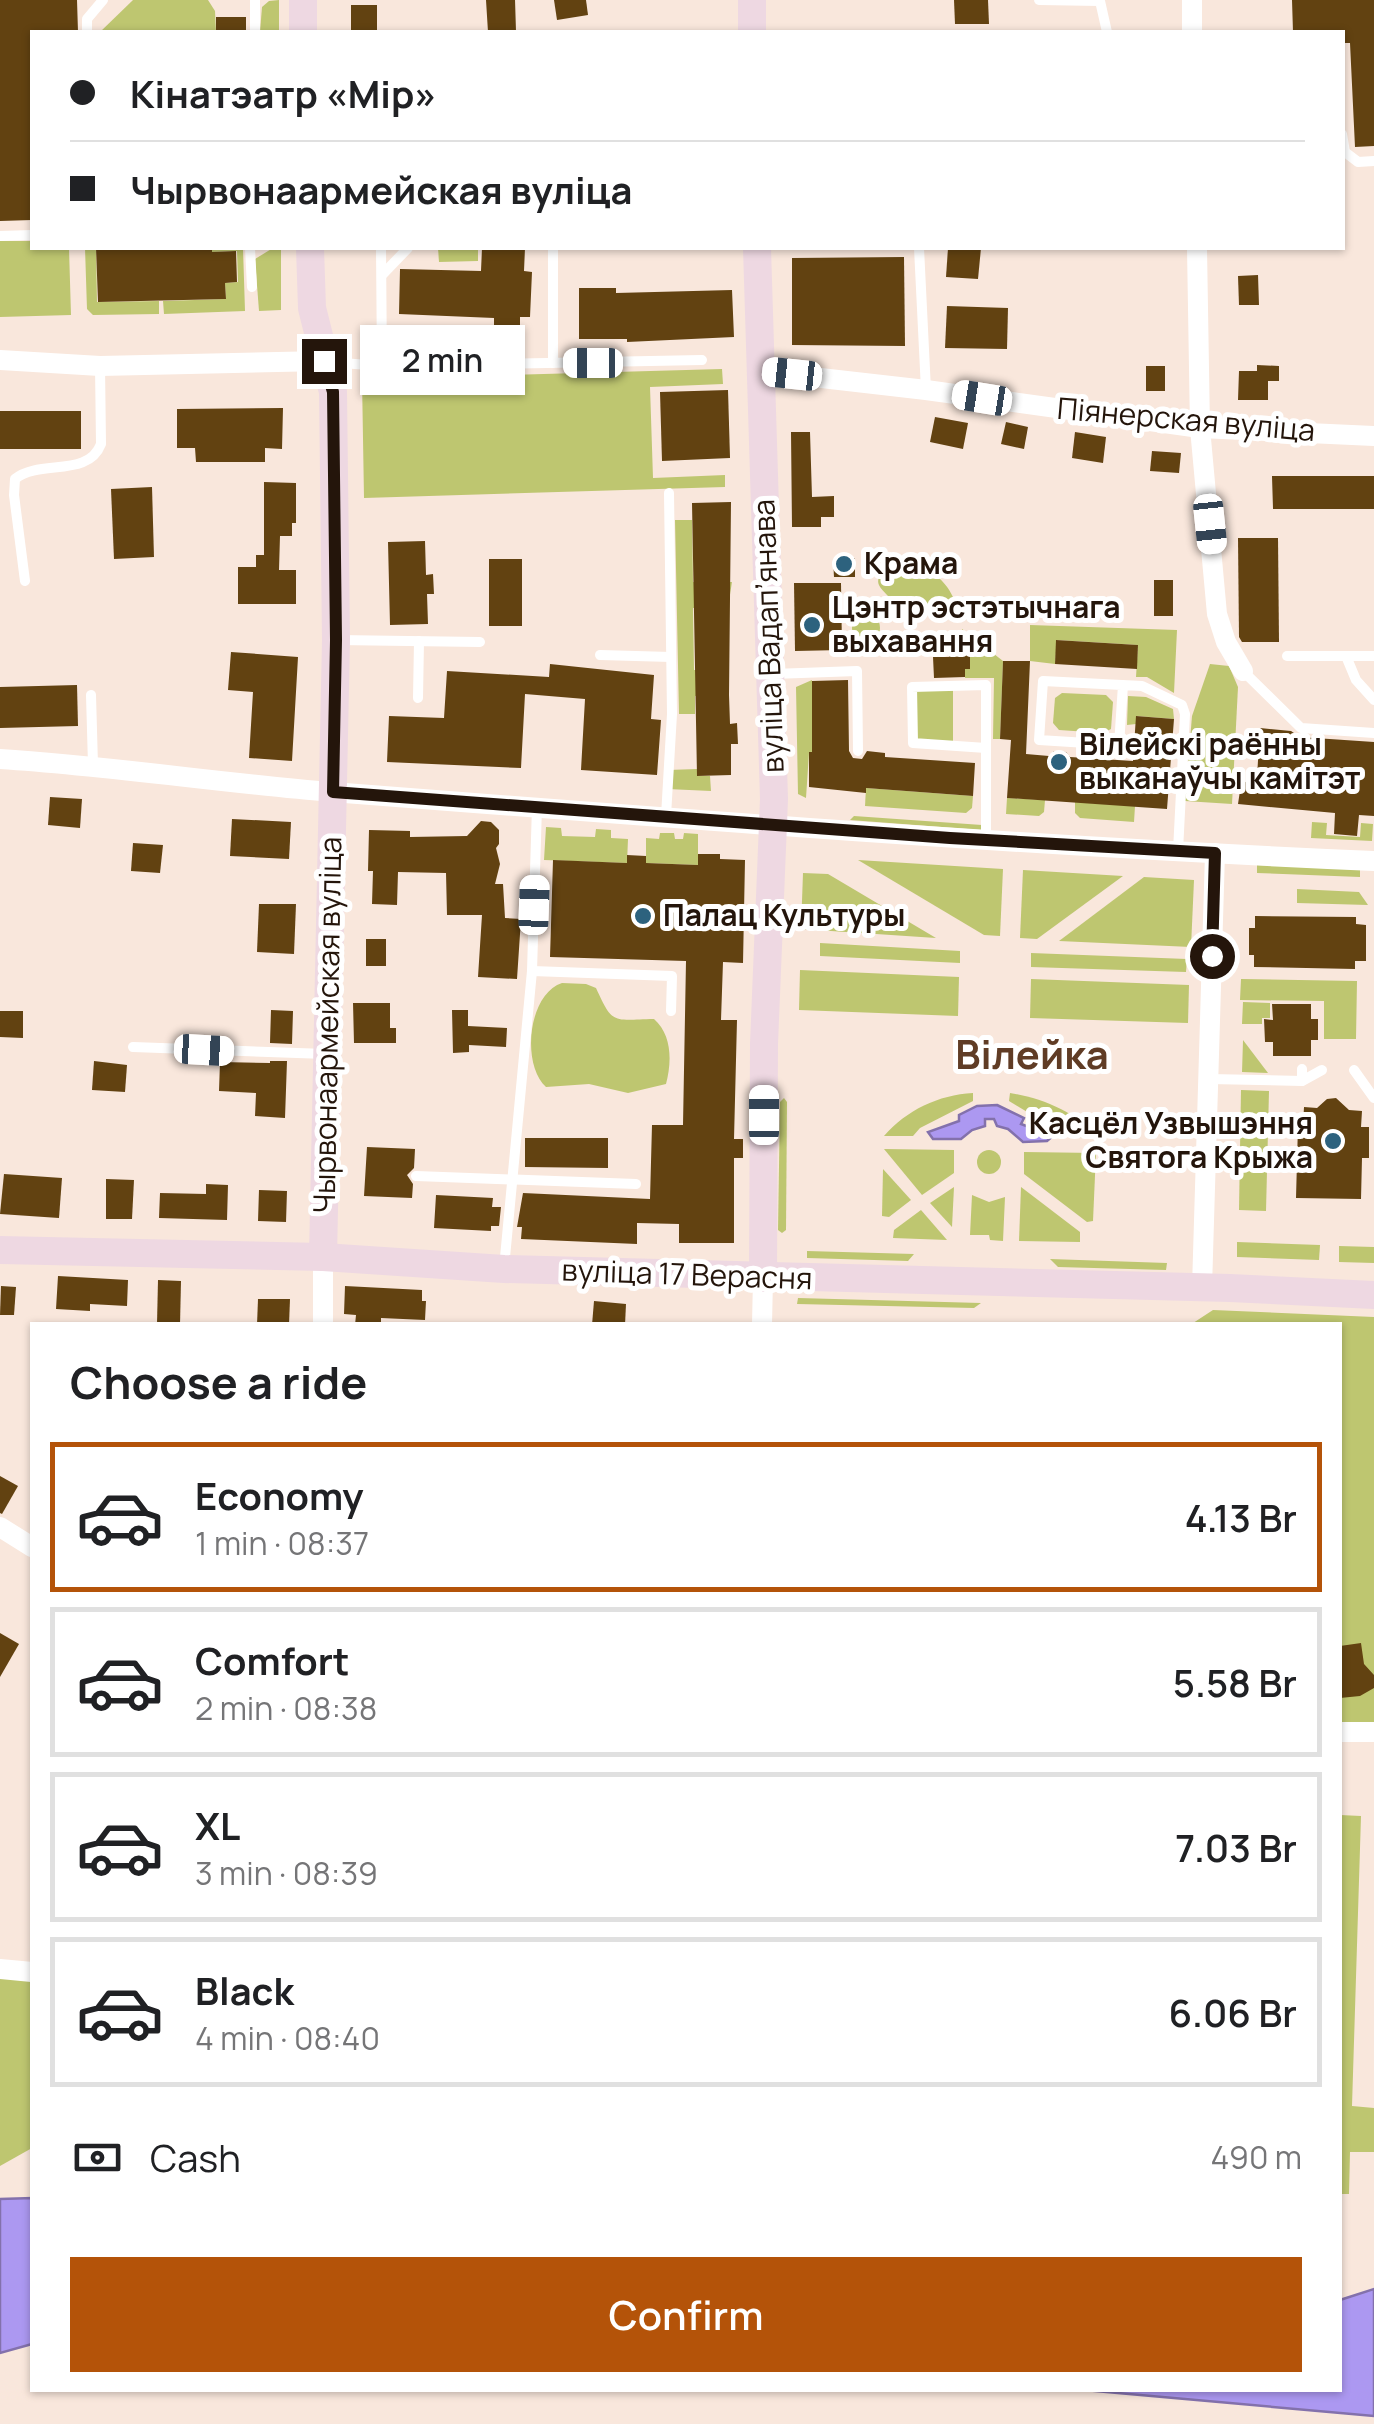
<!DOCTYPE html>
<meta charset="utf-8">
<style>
:root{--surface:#fff;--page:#f6f6f6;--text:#202124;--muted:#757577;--line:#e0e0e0;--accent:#b45309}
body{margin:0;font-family:Manrope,sans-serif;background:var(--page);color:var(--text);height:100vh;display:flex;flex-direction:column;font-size:38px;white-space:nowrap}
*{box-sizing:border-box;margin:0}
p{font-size:32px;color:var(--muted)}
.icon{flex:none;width:55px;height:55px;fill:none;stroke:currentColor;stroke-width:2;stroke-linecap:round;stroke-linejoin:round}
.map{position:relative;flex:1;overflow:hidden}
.details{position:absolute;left:30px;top:1322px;width:1312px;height:1070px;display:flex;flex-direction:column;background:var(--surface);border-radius:0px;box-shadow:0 2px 8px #0004}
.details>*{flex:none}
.guide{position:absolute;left:30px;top:30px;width:1315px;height:220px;border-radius:0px;box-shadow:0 2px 8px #0004;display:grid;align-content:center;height:220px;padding:0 40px;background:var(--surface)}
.end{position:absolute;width:45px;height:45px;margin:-22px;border:12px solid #24150b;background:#fff;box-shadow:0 0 0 5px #fff}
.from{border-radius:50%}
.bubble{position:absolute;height:70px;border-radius:0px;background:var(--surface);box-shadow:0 2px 8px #0004;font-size:32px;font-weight:600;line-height:70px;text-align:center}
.car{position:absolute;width:30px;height:60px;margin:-30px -15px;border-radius:12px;box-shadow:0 0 8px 2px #0007;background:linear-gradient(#fff 24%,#345 0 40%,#fff 0 76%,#345 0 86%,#fff 0)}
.guide b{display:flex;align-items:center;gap:35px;height:95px;font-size:38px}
.guide b+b{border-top:2px solid var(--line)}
.guide i{width:25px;height:25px;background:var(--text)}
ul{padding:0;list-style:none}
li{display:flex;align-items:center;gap:30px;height:150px;margin:0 20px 15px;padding:0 20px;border:5px solid var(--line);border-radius:0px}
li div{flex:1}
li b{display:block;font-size:38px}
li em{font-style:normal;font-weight:600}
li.current{border-color:var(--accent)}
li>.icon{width:90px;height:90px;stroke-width:1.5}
h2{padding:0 40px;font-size:45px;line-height:120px}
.pay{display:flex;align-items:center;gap:25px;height:110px;padding:0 40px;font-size:38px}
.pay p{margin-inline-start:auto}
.primary-button{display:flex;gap:20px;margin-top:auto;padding:20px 40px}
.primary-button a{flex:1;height:115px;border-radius:0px;background:var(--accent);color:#fff;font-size:40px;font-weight:600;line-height:115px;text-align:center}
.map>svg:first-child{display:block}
.green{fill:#bec670}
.water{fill:#ac98f1;stroke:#8371ac;stroke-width:2.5}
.building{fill:#624211}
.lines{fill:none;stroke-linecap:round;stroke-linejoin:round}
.lane{stroke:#fff;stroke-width:10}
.street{stroke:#fff;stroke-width:20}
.secondary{stroke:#eed8e2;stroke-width:28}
.route{stroke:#24150b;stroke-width:12}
.poi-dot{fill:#2d627e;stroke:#fff;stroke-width:4}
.labels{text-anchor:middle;stroke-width:10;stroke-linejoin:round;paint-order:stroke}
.street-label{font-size:30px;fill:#24150b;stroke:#fff}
.poi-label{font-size:30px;font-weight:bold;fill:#24150b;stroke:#fff;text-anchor:start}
.district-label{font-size:40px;font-weight:bold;fill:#603c25;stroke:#fff}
</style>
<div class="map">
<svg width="1374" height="2424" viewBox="0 0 1374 2424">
<rect width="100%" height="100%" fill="#f9e7dc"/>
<g class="green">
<path d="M133,0H208L215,11L216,32H100Z"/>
<path d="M279,0V32H260L262,7L269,1Z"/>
<path d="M0,241H32V248H69L71,315L0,317Z"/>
<path d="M85,248H96L97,302L159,301V314L93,315L87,309Z"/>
<path d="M212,248H243L245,311L164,314L163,301L226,299L225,283L238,282L237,251L212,252Z"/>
<path d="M273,248H281V310L259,311L255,259Z"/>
<path d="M438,248H478V261L439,262Z"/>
<path d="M722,369L723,384L650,387L653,478L725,475V487L364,498L362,379Z"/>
<path d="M675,520H692L693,582H732L728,607L693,608L694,670H729V684L719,685V695L695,696V714H679Z"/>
<path d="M904,561C924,562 945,579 953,597L948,608C931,610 912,627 897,609C893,605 892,600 888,596C878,585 875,584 882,569Z"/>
<circle cx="866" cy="628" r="14"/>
<path d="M1030,625L1177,630L1174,693L1147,677H1136L1138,645L1057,640L1055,664L1030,661Z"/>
<path d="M962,629L1003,661L1000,739H993L994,678H965V669L970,668V649L963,648Z"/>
<path d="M1210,664L1229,666L1238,687L1232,804L1185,801L1192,716Z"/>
<path d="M812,680V752L809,753L806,798L798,794L796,687Z"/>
<path d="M953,686V746L913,743L912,687Z"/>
<path d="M1062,693L1106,695L1113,702L1111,729L1103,733L1059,730L1053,723L1055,698Z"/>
<path d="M1128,696L1146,697L1173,709L1174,719L1137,716L1136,724L1127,725Z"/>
<path d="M697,769V776H710L711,791L667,789L668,770Z"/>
<path d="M866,788L973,796L972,808L966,813L865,806Z"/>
<path d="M1007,798L1045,800L1044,812L1039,816L1006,814Z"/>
<path d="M1075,802L1135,806L1134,822L1080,818L1075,813Z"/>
<path d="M854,816L982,825L981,830L850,820Z"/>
<path d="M1312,822L1327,823L1326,835L1360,837L1361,823L1373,824L1372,841L1311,838Z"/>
<path d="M546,827L561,828L562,836L595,837L596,829L611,830V838L628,839L627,863L544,860Z"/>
<path d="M660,833H674L675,839H683L684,833L698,834V865L646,863V838L659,839Z"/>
<path d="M858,860L1003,869L1000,936L984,935Z"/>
<path d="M1257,865L1360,869V877L1257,873Z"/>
<path d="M1023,870L1123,876L1037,939L1020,938Z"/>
<path d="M803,873L828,874L936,938L801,929Z"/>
<path d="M1144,877L1194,880L1191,947L1059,941Z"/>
<path d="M1297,889L1359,892L1368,905L1297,903Z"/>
<path d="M820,943L960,951V963L820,956Z"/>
<path d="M1031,953L1187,959L1186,972L1031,967Z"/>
<path d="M800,970L959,977L958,1016L799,1010Z"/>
<path d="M1031,979L1189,985L1188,1023L1030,1018Z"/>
<path d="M1241,979L1357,981L1356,1039H1324V1001L1240,1000Z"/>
<path d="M562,983L586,984L596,988C613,1025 612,1020 654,1019C672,1035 672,1061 666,1084L628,1093L589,1084L546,1087C521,1064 528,994 562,983Z"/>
<path d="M1243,1002L1270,1003V1018H1262V1024H1242Z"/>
<path d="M1243,1040L1268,1073L1242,1072Z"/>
<path d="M1241,1090L1269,1091L1266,1211L1239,1210Z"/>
<path d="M973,1093V1101L920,1128L913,1136H884C907,1110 938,1095 973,1093Z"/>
<path d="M1010,1093C1041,1098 1078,1112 1096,1138L1069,1137L1009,1101Z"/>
<path d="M784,1098L787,1102L786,1230L782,1233L778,1230L780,1102Z"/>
<path d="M884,1149L954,1150V1173L922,1195Z"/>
<circle cx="989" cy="1162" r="12"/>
<path d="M1024,1152L1096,1153L1093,1221L1087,1222L1024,1174Z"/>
<path d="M883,1169L911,1200L889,1217L882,1216Z"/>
<path d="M954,1187L952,1227L930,1203Z"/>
<path d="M1021,1187L1080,1232V1242L1019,1241Z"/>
<path d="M972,1195L989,1202L1005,1197L1003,1241L990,1240L989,1235H970Z"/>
<path d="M921,1210L947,1240L893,1238L894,1230Z"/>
<path d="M1237,1242L1320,1245L1319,1260L1237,1257Z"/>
<path d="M1339,1246L1374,1247V1263L1339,1262Z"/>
<path d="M807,1251L914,1254L908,1261L807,1258Z"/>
<path d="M1050,1259L1167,1263L1166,1270L1058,1267Z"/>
<path d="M798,1298L981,1303L974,1308L797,1304Z"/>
<path d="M1213,1310L1374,1317V1725H1340V1325H1190Z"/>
<path d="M1340,1815L1361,1816L1352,2106L1374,2108V2152H1350L1349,2194H1340Z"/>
<path d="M0,1970L32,1973V2148L0,2166Z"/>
</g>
<g class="water">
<path d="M997,1105L1024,1118L1021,1124L1053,1136L1047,1141L1023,1142L1008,1129L997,1126L994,1119H985V1126L972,1130L961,1139H933L928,1132L959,1121V1115L977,1106Z"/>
<path d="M32,2198V2344L0,2353V2199Z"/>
<path d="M1374,2289V2416L1084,2390H1340V2300Z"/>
</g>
<g class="building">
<path d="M0,0H77L78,32H32V220L0,221Z"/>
<path d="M486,0H515L516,32H488Z"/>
<path d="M554,0H586L588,15L557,20Z"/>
<path d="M954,0H988L989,24H955Z"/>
<path d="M1292,0H1374V146L1355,147L1350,43H1342V32H1293Z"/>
<rect x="351" y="5" width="26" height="27"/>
<rect x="216" y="17" width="30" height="15"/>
<path d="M96,248H212V252L236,251L237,282L225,283L226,299L98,302Z"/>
<path d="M482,248H525L524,271L532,272L530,317H520V327H494V318L399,314L400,269L481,271Z"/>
<path d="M948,248H981L978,279L946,277Z"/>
<path d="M904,257L905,346L792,345V258Z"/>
<path d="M1258,275L1259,305H1239L1238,276Z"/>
<path d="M579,288H616V293L732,290L734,337L627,342V339H579Z"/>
<path d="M947,306L1008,308L1007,349L945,348Z"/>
<path d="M1257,365L1279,366V381H1268V400H1238L1239,371H1257Z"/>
<rect x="1146" y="366" width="19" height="25"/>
<path d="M728,390L730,458L662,461L660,392Z"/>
<path d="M283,408L282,449L265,448V462H196L195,448H177V409Z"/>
<rect x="0" y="411" width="81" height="38"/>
<path d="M935,417L968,423L963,449L930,442Z"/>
<path d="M1006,422L1028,427L1024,449L1001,444Z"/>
<path d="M791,432H810L812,497L834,496V517H821V527H792Z"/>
<path d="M1075,432L1106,437L1103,463L1072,458Z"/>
<path d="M1152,451L1181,453L1179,473L1150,471Z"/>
<path d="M1272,476H1374V509H1273Z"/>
<path d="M264,482L296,483V523H292V536H280L279,570H296V604H238V567H256V555H264Z"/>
<path d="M152,487L154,557L114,559L111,489Z"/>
<path d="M731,502L729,695L730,724L737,723L738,744H731V775L697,776L692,503Z"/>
<path d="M1238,538H1278L1279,642H1242L1239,637Z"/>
<path d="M425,541L426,575L433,574L434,594H427L428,624L390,625L388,542Z"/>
<path d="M855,558V577H834L833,559Z"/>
<rect x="489" y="559" width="33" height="67"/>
<rect x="1154" y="580" width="19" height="36"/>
<path d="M794,583H841L842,650L795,651Z"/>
<path d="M1056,640L1138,645L1137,669L1055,664Z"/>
<path d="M970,648V669H965V677L934,678L933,657H949L948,649Z"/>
<path d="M231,652L298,657L292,761L249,758L253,692L228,690Z"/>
<path d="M1003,661H1030L1026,754L1049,756L1054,751L1066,752L1070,757L1133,761L1136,716L1174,719L1167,809L1007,798L1011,740L1000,739Z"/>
<path d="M550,664L654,675L651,719L661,720L657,775L581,770L585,699L525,694L521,768L387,762L389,716L444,718L447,671L549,677Z"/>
<path d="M848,680L849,751L853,758L862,759L867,751L885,753V757L975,763L973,796L866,788V793L809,787V752H812V681Z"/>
<path d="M77,685L78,726L0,728V687Z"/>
<path d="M1260,728L1291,731L1300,737L1374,742V816L1359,815L1357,836L1334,834L1335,813L1238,804L1241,784L1257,777Z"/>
<path d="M50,797L82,799L80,828L48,825Z"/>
<path d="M232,819L291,822L289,859L230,856Z"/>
<path d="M481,821L491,822L499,830V844L496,848L500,864L495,884H503L505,918L521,919L517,979L478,977L482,915H447L446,873L398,872L397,905L372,904L373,871H368L369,830L410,831V837L467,836Z"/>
<path d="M133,843L163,845L160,873L131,871Z"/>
<path d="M698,854H720V859L745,860L743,963L723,962L721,1020H737L734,1139H743V1158H734V1243H679V1224L637,1223V1244L521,1239L522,1227H517L523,1193L650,1199L652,1125H683L686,961L550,957L553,860L627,863V855L646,856V863L698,865Z"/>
<path d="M259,904H296L294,954L257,952Z"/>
<path d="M1255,916L1356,917V924L1366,925V961H1355V969L1254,967V955H1249V928H1255Z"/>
<rect x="366" y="939" width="20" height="27"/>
<path d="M353,1003H390V1028H396V1043H354Z"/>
<path d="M1272,1004H1311V1019H1318V1040H1311V1056H1273V1042H1265L1264,1019L1273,1020Z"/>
<path d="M271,1010L293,1011L292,1044L270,1043Z"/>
<path d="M452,1010H468V1026L507,1028L506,1047L469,1045V1052L453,1053Z"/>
<path d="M0,1011H23V1038L0,1037Z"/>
<path d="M94,1061L127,1065L125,1092L92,1090Z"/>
<path d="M270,1061H287L285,1118L255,1116L256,1093L219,1091L220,1062L270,1063Z"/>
<path d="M1336,1098L1349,1110L1362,1111L1361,1127H1369V1158H1362L1361,1199L1296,1198L1298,1125H1303L1304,1107L1317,1108L1327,1099Z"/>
<path d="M525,1138H608V1168L525,1167Z"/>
<path d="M367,1147L415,1149L414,1168L407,1175L413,1184L412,1198L364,1196Z"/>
<path d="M4,1174L62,1178L59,1218L0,1214Z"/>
<path d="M106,1179L134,1180L132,1219H106Z"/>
<path d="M206,1184L228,1185L227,1220L159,1218L160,1193L206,1194Z"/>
<path d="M259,1190L287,1191L286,1222L258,1221Z"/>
<path d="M436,1195L493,1198L492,1207H501L499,1226H491V1231L434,1228Z"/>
<path d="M58,1276L128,1280L127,1306L90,1304V1311L56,1309Z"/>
<path d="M158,1280L181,1281L180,1325L157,1324Z"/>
<path d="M1,1286L16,1287L14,1315H0Z"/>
<path d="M345,1286L422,1290V1301H426L425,1320L381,1318V1325H355L356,1315L344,1314Z"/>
<path d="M258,1299H290L289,1325H257Z"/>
<path d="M594,1301L626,1304L625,1325H592Z"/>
<path d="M0,1476L18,1486L2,1514L0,1513Z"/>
<path d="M0,1633L19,1644L0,1677Z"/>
<path d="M1361,1643L1364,1664L1374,1675V1688L1360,1696L1340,1698V1646Z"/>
</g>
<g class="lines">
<g class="lane">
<path d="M255,0V32"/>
<path d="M1039,0L1100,1L1107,32"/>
<path d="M87,32V19L103,0"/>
<path d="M1342,134L1345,152L1358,162L1374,161"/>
<path d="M0,236L32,235"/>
<path d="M250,248L252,287"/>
<path d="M381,248L382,366"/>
<path d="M553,248V363"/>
<path d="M919,248L926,390"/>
<path d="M382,275L408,248"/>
<path d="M328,362L382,366L702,360"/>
<path d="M25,581L14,495L15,479C40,459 88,478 101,444L100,366"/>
<path d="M337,640L480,642"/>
<path d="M600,655L671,657"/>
<path d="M1287,656H1374"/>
<path d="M1346,656L1356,680L1374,700"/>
<path d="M1243,671L1301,728L1374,733"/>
<path d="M773,674L857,671L858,751"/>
<path d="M1123,685L1119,745L1039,740L1043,681L1142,686L1182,705L1185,714L1178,851"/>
<path d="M91,695L93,765"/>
<path d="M418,698L419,641"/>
<path d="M666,816L672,714L669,493"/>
<path d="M986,839V685L912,687L913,743L986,748"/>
<path d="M532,971L672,976L671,1011"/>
<path d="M133,1047L326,1054"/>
<path d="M1354,1070L1374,1098"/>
<path d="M1209,1079L1302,1081V1069"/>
<path d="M1302,1081L1322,1070"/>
<path d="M416,1176L636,1184"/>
<path d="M504,1268L532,971L537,806"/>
</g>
<g class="street">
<path d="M1192,0V32"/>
<path d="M1197,248L1200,428L1217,614L1226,642L1243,671"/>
<path d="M0,360L100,366L324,361"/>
<path d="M760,371L926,390L1200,428L1374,436"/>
<path d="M0,759C111,766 221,783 332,792C679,819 1026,846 1374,861"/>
<path d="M1202,1288L1215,853"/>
<path d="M323,1325V1257"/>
<path d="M762,1325L763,1278"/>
<path d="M0,1527L32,1547"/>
<path d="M1340,1732H1374"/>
<path d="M0,1969L32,1972"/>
</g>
<g class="secondary">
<path d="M303,0V32"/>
<path d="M752,0V32"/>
<path d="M310,248L312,308L333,392L336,640L323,1257"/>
<path d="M757,248L774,799L764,1044L763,1278"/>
<path d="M0,1250L323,1257L504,1269L1230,1288L1374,1295"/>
</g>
</g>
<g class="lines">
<path class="route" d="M324,361L333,392L336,640L333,792L950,838L1215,853L1212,956"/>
</g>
<g class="poi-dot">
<circle cx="844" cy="564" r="10"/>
<circle cx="812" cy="625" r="10"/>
<circle cx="1059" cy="762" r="10"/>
<circle cx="643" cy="916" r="10"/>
<circle cx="1333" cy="1141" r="10"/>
</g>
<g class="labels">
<g class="street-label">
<text transform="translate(1186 420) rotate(5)" y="10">Піянерская вуліца</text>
<text transform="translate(769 636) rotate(-92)" y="10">вуліца Вадапʼянава</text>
<text transform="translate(328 1025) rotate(-89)" y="10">Чырвонаармейская вуліца</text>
<text transform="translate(687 1275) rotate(2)" y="10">вуліца 17 Верасня</text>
</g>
<g class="poi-label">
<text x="864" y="574">Крама</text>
<text x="832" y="618">Цэнтр эстэтычнага<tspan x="832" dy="34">выхавання</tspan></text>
<text x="1079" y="755">Вілейскі раённы<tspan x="1079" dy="34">выканаўчы камітэт</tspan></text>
<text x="663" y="926">Палац Культуры</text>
<text x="1313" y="1134" text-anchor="end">Касцёл Узвышэння<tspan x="1313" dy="34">Святога Крыжа</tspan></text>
</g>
<g class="district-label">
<text x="1032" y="1069">Вілейка</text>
</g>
</g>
</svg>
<i class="end from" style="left:1212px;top:956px"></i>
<i class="end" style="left:324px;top:361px"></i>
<div class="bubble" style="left:360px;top:325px;width:165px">2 min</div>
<i class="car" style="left:593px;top:363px;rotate:270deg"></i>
<i class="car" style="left:792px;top:374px;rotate:276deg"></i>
<i class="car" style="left:982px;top:398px;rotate:279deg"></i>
<i class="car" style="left:1210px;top:524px;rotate:174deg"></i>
<i class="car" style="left:534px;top:905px;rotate:2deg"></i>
<i class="car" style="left:204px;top:1050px;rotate:93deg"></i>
<i class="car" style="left:764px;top:1115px;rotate:0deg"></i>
<div class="guide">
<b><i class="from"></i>Кінатэатр «Мір»</b>
<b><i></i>Чырвонаармейская вуліца</b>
</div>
<section class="details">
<h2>Choose a ride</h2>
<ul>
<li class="current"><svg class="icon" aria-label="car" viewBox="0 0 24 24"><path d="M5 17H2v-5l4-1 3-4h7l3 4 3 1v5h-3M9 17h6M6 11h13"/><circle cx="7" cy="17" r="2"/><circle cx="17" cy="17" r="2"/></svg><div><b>Economy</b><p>1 min · 08:37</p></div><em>4.13 Br</em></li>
<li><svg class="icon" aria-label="car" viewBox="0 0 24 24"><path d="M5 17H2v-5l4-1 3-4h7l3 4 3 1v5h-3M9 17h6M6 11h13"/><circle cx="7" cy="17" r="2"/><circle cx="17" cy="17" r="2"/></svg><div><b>Comfort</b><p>2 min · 08:38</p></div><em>5.58 Br</em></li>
<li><svg class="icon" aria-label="car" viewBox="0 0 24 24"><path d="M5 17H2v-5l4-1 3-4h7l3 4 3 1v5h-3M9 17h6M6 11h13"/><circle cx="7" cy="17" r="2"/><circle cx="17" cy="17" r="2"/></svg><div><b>XL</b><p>3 min · 08:39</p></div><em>7.03 Br</em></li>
<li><svg class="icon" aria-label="car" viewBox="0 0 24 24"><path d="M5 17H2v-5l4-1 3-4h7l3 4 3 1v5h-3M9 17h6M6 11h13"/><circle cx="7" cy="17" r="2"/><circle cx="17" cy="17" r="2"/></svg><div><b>Black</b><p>4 min · 08:40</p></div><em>6.06 Br</em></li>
</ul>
<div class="pay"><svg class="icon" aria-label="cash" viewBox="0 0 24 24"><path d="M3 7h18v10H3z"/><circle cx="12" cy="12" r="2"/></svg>Cash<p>490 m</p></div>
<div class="primary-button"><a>Confirm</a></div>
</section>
</div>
